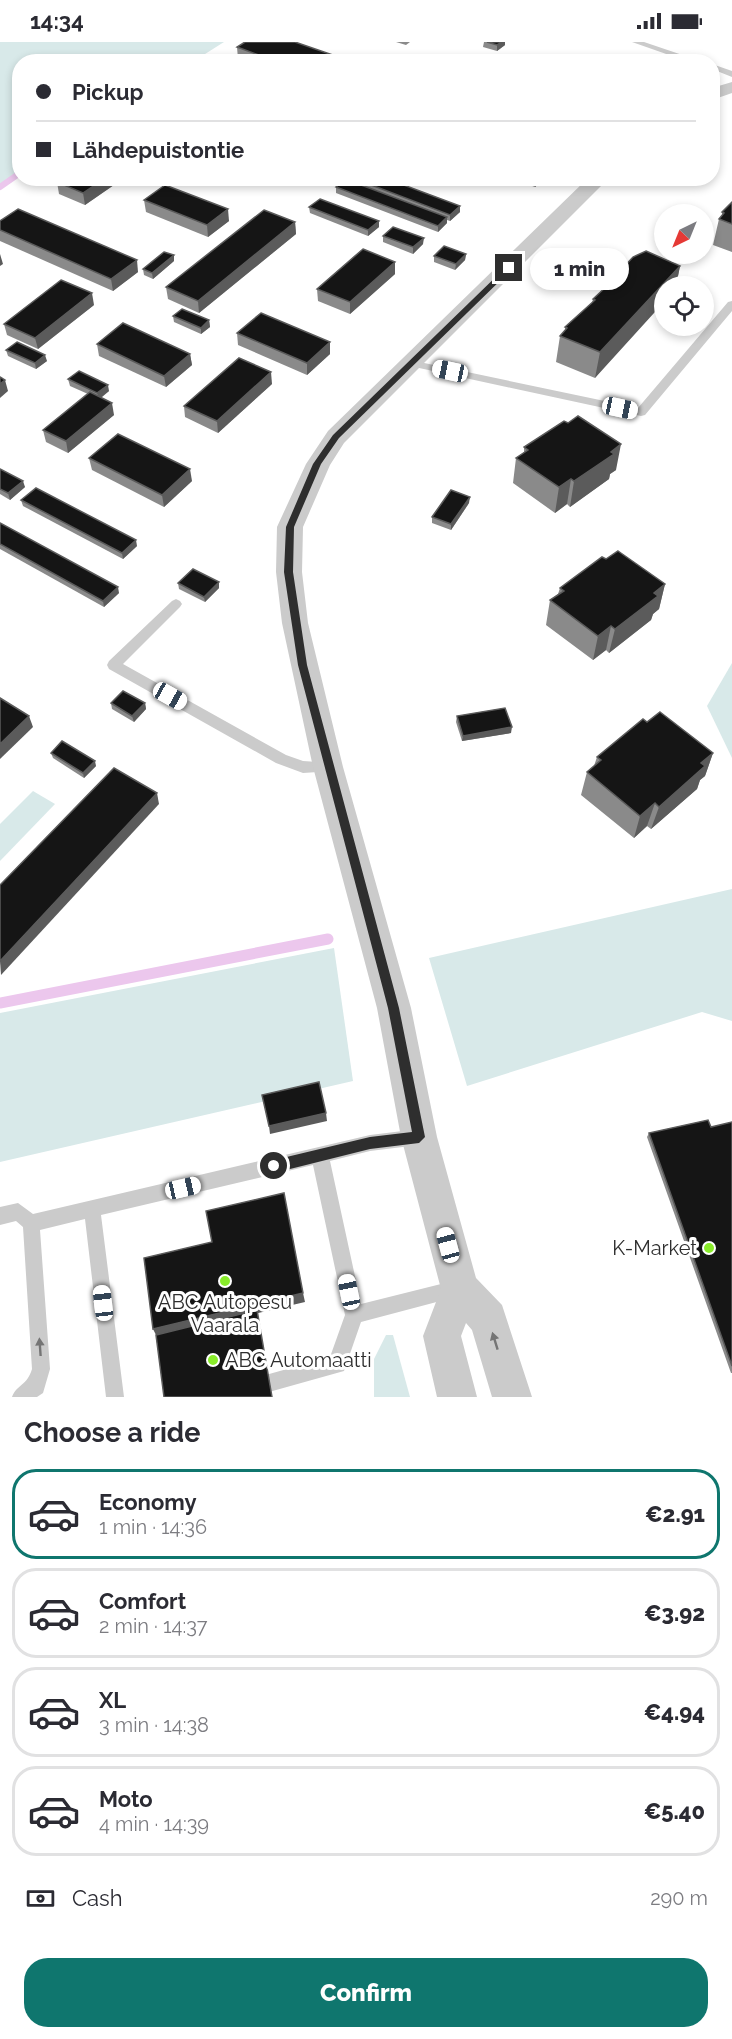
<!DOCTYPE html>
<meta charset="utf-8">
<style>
:root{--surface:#fff;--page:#f2f2f3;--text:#2b2b33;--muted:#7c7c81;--line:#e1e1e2;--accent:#0f766e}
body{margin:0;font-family:Raleway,sans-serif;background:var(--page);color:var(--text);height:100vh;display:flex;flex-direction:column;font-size:22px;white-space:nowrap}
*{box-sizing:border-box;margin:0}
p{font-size:20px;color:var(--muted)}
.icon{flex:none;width:33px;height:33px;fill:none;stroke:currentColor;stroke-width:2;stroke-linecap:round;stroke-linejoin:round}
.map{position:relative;height:1355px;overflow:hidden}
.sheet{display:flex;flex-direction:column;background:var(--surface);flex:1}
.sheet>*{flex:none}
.guide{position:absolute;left:12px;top:12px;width:708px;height:132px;border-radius:24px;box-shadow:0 3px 9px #0003;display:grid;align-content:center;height:132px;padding:0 24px;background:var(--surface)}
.needle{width:39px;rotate:223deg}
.tools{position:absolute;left:654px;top:162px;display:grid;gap:12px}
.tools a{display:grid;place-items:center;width:60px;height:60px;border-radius:50%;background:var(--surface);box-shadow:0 3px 9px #0003;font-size:30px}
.end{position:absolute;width:27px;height:27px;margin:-14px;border:8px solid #2e2e2e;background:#fff;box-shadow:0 0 0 3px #fff}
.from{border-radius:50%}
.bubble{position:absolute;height:42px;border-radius:21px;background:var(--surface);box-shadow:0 3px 9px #0003;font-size:20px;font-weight:800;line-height:42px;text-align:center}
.car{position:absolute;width:18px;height:36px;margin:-18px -9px;border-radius:8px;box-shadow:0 0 4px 2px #0007;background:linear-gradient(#fff 24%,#345 0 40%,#fff 0 76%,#345 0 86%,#fff 0)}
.guide b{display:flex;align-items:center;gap:21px;height:57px;font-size:22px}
.guide b+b{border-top:2px solid var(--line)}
.guide i{width:15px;height:15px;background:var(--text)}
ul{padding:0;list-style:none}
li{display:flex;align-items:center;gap:18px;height:90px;margin:0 12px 9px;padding:0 12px;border:3px solid var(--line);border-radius:24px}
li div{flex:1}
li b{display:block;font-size:22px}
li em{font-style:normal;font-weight:800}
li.selected{border-color:var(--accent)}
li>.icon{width:54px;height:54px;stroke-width:1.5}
h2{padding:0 24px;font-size:27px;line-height:72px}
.pay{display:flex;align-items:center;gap:15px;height:66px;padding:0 24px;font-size:22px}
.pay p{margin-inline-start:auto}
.primary-button{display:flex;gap:12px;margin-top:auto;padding:12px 24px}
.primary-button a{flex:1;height:69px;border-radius:24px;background:var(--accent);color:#fff;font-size:24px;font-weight:800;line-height:69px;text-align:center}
.status{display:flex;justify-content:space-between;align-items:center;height:42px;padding:0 30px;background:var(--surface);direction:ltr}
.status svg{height:16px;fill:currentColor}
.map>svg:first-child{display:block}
.green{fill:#d8e9e9}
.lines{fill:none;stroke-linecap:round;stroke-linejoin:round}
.stream-far1{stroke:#ecc7ed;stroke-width:6}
.stream{stroke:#ecc7ed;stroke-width:11}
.lane{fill:#cbcbcb;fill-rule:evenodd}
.street{fill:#cbcbcb;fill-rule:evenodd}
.wall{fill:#8a8a8a}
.shaded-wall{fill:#5b5b5b}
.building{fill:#151515;stroke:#5b5b5b;stroke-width:1.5}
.oneway{fill:#757575}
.route{fill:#2e2e2e}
.poi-dot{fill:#89ec2a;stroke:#fff;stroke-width:2}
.labels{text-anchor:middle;stroke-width:6;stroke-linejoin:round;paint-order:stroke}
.near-poi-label{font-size:20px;fill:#2e2e2e;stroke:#fff;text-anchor:end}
</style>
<div class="status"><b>14:34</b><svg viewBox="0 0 49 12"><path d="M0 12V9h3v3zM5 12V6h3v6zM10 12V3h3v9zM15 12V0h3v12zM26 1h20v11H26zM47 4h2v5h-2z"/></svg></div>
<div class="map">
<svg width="732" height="1355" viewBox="0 0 732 1355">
<rect width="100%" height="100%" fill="#fff"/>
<g class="green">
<path d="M0,0H224L194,19L20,20L19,134L0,146Z"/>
<path d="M732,621V716L707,664Z"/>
<path d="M33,749L55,762L0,819V782Z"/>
<path d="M732,847V979L702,970L467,1044L429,916Z"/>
<path d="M334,906L353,1039L0,1120V971Z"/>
<path d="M386,1293H393L410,1355H374V1317Z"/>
</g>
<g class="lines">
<path class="stream-far1" d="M0,145L20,131"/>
<path class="stream" d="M0,961L328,897"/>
<g class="lane">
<path d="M632,0H644L703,20H689Z"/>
<path d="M712,22L732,29V35L712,27Z"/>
<path d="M732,259V269L645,373L641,374L410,324L405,321L410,318L638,366L728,260Z"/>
<path d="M176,557L180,559L182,562L180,565L123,622L286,713L303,719L333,721L335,725L333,729L303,731L276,721L109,627L107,623L109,619L172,559Z"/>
<path d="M419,1087L425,1089L427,1095L425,1101L419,1103L370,1109L330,1119L361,1262L457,1238L463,1241L466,1247L463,1253L361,1280L344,1329L269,1350L262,1348L260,1341L262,1334L330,1315L345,1273L313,1123L101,1173L124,1355H106L85,1177L40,1188L50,1327L43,1351L37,1355H12C17,1342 27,1344 32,1327L23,1185L16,1179L0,1183V1165L18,1161L33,1172L370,1093Z"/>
</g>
<g class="street">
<path d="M732,40V51L712,58V46Z"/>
<path d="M588,136H609L344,401L330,423L303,485L302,530L308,581L343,725L411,966L437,1095L476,1236L502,1263L532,1355H492L472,1288L466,1281L461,1294L477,1355H437L423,1294L441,1247L401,1095L377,966L313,725L282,581L276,530L277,485L306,422L328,389Z"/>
</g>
</g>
<g class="wall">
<path d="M396,0H410L406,3Z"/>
<path d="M484,0H505V3L497,9L483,5Z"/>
<path d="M237,5L353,20H246L238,17Z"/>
<path d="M62,136H124L85,163L59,152L57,140Z"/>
<path d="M348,136H385L460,170L450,179L447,178V181L438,190L336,151V145L348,138Z"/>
<path d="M510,136H545L535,145Z"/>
<path d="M144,158L229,179L208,195L146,170Z"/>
<path d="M732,160V210L713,203L719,177L722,174V170Z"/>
<path d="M309,165L379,185L368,194L310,171Z"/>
<path d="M0,179L138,230L113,249L0,199Z"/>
<path d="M295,180L296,192L199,271L168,257L166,245Z"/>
<path d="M383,194L423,202L413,212L383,200Z"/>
<path d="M466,212L465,218L455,228L434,220V214Z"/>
<path d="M174,219L153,237L144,233L143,227Z"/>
<path d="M395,220V232L350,272L318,259L317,247Z"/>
<path d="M680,224L676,244H664L595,336L556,320L560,294L565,289V285L592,261L593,257L619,233L620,229Z"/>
<path d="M94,263L38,307L7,293L4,282Z"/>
<path d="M173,274L209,278L210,285L201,292L174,280Z"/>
<path d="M237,291L330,312L307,333L238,303Z"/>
<path d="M97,302L190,312L192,323L166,345L99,314Z"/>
<path d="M6,308L47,319L36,327L8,314Z"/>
<path d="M68,337L109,349L101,356L114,373L68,411L46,400L43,388L88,352L70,344Z"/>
<path d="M272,342L218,391L185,375L184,364Z"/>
<path d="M524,405L616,428L610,432L609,437L570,465L567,462L555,471L513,441L516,416L524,410Z"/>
<path d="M89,416L192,439L164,465L92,428Z"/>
<path d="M0,427L25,445L10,458L0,452Z"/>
<path d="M21,458L137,504L123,517L23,464Z"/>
<path d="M469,461L451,488L432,481V475Z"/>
<path d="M0,481L119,551L104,565L0,507Z"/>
<path d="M606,517L665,542L659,567L653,572L651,578L609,611L606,608L593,618L546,583L550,558L558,552L560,546Z"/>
<path d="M178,541L219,546L205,560L179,547Z"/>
<path d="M111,661H145L146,667L134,680L112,667Z"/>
<path d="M457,674L511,691L462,699L456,680Z"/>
<path d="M647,680L713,711L705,734L700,738L697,747L651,787L647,784L634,796L581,753L587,730L594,724L597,715Z"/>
<path d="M51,711L96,724L84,736L53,716Z"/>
<path d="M732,1080V1331H731L647,1095L649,1091L711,1085Z"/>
</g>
<g class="shaded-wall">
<path d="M502,0H505V3L497,9V3Z"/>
<path d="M105,136H124L85,163L83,151Z"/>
<path d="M536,136H545L535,145Z"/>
<path d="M460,164V170L450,179V173Z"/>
<path d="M228,167L229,179L208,195L207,183Z"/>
<path d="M447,175V181L438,190V184Z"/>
<path d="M379,179V185L368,194V188Z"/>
<path d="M295,180L296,192L199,271L198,259Z"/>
<path d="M424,196L423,202L413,212V205Z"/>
<path d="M0,212L3,222L0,224Z"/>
<path d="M466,212L465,218L455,228L456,222Z"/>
<path d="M174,213V219L153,237L152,231Z"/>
<path d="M137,218L138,230L113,249L111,237Z"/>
<path d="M395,220V232L350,272V260Z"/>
<path d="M680,224L676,244H664V260L595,336L600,310Z"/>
<path d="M92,251L94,263L38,307L35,296Z"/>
<path d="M209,278L210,285L201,292V286Z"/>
<path d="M330,300V312L307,333V321Z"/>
<path d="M190,312L192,323L166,345L164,334Z"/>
<path d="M45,313L47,319L36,327L35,321Z"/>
<path d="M271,330L272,342L218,391L217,379Z"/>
<path d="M5,338L8,349L0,356V342Z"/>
<path d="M108,343L109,349L99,357L97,351Z"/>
<path d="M112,361L114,373L68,411L66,399Z"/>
<path d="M621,402L616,428L610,432L609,437L570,465L574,439L611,410Z"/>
<path d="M190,427L192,439L164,465L162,453Z"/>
<path d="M571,437L567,462L555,471L559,445Z"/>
<path d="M23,439L25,445L10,458L8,451Z"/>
<path d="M470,455L469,461L451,488V482Z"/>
<path d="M136,498L137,504L123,517L122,511Z"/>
<path d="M219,540V546L205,560L204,555Z"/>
<path d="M665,542L659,567L653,572L651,578L609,611L615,587L654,551Z"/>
<path d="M118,545L119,551L104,565L103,559Z"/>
<path d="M611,584L606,608L593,618L598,594Z"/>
<path d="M145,661L146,667L134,680L132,674Z"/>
<path d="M29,674L33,685L0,717V702Z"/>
<path d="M512,685L511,691L462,699L463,694Z"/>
<path d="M713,711L705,734L700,738L697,747L651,787L659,765L701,721Z"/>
<path d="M95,719L96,724L84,736L83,731Z"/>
<path d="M157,751L159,762L1,933L0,919Z"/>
<path d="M655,761L647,784L634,796L640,774Z"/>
<path d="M326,1071L327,1079L270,1092L269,1084Z"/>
<path d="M303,1251L305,1260L157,1295L153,1287Z"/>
</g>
<g class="building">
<path d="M245,0H295L353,20H278L237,5Z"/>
<path d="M487,0H502L497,3Z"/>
<path d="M62,136H105L83,151L57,140Z"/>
<path d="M353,136H385L460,164L450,173Z"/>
<path d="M345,137L447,175L438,184L336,145Z"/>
<path d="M165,143L228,167L207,183L144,158Z"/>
<path d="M320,157L379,179L368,188L309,165Z"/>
<path d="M732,160V182L719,177L724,171L722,170Z"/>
<path d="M18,167L137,218L111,237L0,188V179Z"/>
<path d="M264,168L295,180L198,259L166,245Z"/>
<path d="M393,185L424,196L413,205L383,194Z"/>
<path d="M444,204L466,212L456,222L434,214Z"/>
<path d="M363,207L395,220L350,260L317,247Z"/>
<path d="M646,209L680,224L600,310L560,294L567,286L565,285L595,258L593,257L622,230L620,229L633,215Z"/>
<path d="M164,210L174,213L152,231L143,227Z"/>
<path d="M61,238L92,251L35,296L4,282Z"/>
<path d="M182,267L209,278L201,286L173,274Z"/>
<path d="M261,271L330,300L307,321L237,291Z"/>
<path d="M123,281L190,312L164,334L97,302Z"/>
<path d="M17,300L45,313L35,321L6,308Z"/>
<path d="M239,316L271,330L217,379L184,364Z"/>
<path d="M79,329L108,343L97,351L68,337Z"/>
<path d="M0,335L5,338L0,342Z"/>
<path d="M90,350L112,361L66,399L43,388Z"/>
<path d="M578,374L621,402L611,410L614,412L574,439L571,437L559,445L516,416L528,408L524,405L564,379L568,381Z"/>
<path d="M118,392L190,427L162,453L89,416Z"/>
<path d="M0,427L23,439L8,451L0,447Z"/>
<path d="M36,446L136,498L122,511L21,458Z"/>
<path d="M451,448L470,455L451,482L432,475Z"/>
<path d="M0,481L118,545L103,559L0,502Z"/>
<path d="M618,509L665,542L654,551L658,554L615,587L611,584L598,594L550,558L564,549L560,546L602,515L606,517Z"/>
<path d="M193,527L219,540L204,555L178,541Z"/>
<path d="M123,649L145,661L132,674L111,661Z"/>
<path d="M0,656L29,674L0,702Z"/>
<path d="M505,666L512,685L463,694L457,674Z"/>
<path d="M660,670L713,711L701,721L705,724L659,765L655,761L640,774L587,730L601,718L597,715L643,677L647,680Z"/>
<path d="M62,699L95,719L83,731L51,711Z"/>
<path d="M114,726L157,751L0,919V843Z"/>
<path d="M319,1040L326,1071L269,1084L262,1053Z"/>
<path d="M708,1078L711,1085L732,1080V1324L649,1091Z"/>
<path d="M284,1151L303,1251L153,1287L144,1216L212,1200L206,1169Z"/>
<path d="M257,1268L272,1355H164L156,1293Z"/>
</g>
<defs><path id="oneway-solid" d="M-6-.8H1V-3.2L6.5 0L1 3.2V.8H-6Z" transform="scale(1.5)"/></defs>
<g class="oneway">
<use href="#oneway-solid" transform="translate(495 1299) rotate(-107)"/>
<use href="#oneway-solid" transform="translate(40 1305) rotate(-94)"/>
</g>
<path class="route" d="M507,224L513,226L339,396L321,422L294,485L293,530L307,623L399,966L425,1095L419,1101L370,1107L274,1131L268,1124L274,1118L370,1095L412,1090L388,966L298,623L284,530L286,485L313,422L333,393Z"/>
<g class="poi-dot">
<circle cx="709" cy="1206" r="6"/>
<circle cx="225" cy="1239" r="6"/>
<circle cx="213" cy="1318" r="6"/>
</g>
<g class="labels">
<g class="near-poi-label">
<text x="697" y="1213">K-Market</text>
<text x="225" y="1267" text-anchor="middle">ABC Autopesu<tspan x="225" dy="23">Vaarala</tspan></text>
<text x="225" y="1325" text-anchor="start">ABC Automaatti</text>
</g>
</g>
</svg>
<div class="tools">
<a><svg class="needle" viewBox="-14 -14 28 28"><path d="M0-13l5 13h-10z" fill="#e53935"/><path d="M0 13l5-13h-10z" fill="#7c7c81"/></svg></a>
<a><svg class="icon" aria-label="locate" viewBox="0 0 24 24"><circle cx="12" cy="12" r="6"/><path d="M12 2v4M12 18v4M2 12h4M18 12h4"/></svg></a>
</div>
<i class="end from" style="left:274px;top:1124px"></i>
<i class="end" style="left:509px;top:226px"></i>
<div class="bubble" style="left:530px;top:206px;width:99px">1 min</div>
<i class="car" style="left:450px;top:329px;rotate:282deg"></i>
<i class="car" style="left:620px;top:366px;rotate:102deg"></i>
<i class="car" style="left:170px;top:654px;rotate:119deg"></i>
<i class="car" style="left:183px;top:1146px;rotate:77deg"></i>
<i class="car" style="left:448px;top:1203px;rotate:345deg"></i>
<i class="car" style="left:349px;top:1250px;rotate:348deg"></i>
<i class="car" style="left:103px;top:1261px;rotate:353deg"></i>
<div class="guide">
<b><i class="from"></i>Pickup</b>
<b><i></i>Lähdepuistontie</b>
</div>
</div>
<section class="sheet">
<h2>Choose a ride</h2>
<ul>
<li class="selected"><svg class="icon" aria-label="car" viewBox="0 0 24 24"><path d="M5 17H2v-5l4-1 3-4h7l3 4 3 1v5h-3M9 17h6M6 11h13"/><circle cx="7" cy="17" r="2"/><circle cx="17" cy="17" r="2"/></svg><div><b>Economy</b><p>1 min · 14:36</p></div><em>€2.91</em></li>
<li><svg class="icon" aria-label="car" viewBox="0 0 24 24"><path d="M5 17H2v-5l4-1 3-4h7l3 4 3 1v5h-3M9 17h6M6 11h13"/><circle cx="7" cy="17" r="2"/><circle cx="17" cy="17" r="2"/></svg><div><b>Comfort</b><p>2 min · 14:37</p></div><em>€3.92</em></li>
<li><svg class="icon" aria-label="car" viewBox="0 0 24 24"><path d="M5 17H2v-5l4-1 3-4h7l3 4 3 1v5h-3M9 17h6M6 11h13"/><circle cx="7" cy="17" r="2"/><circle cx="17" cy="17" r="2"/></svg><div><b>XL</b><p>3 min · 14:38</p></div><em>€4.94</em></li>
<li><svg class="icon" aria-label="car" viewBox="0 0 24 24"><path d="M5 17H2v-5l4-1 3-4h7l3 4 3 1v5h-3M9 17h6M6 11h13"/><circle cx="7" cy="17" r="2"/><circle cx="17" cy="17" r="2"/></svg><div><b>Moto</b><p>4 min · 14:39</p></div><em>€5.40</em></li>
</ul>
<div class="pay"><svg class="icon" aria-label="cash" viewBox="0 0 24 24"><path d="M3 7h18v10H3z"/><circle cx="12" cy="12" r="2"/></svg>Cash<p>290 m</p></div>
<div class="primary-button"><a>Confirm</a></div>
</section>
